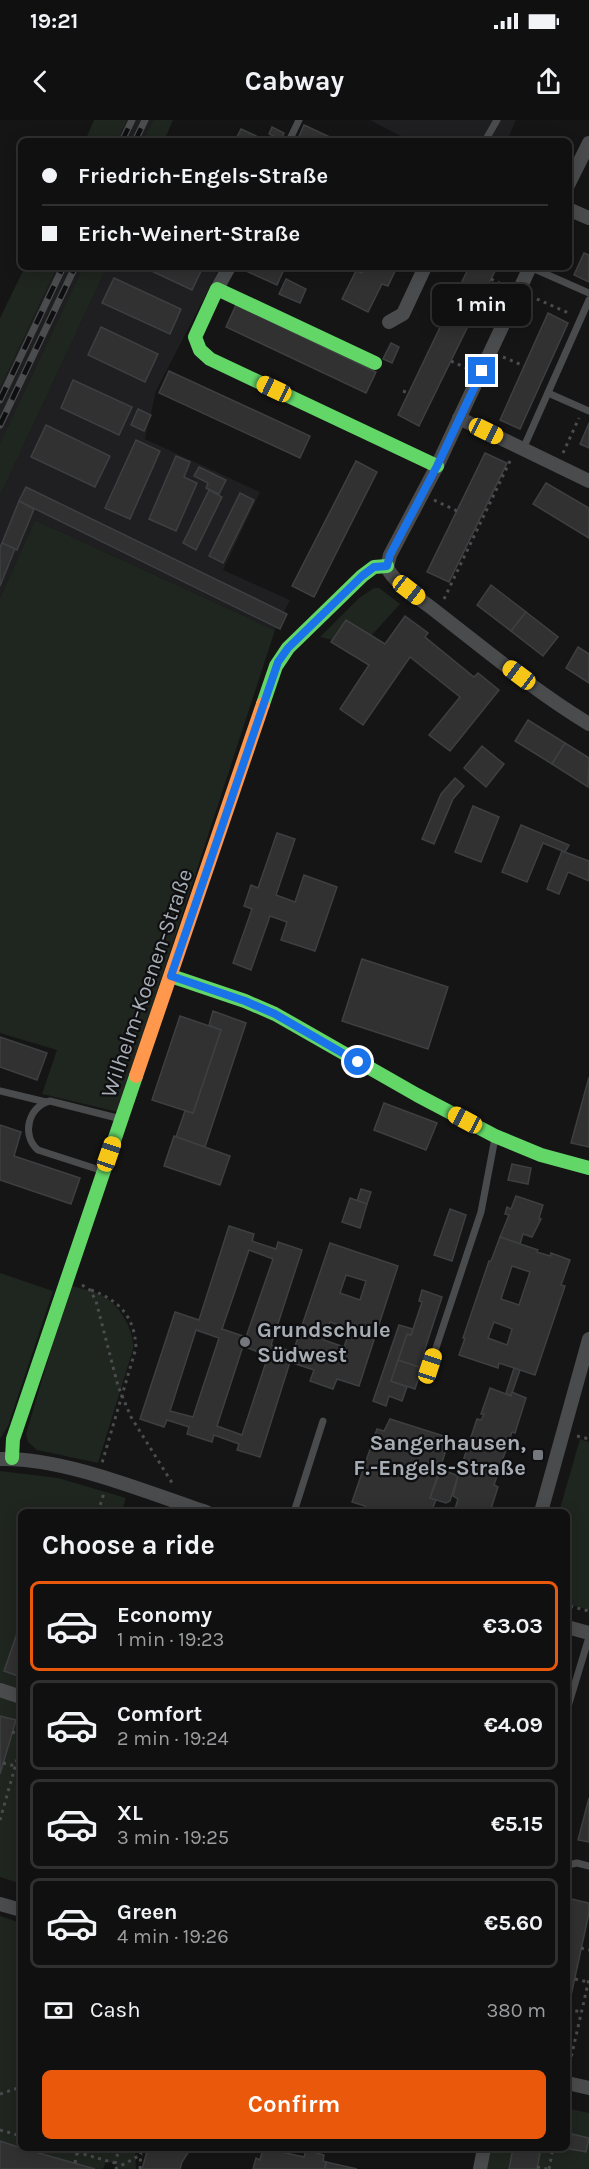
<!DOCTYPE html>
<meta charset="utf-8">
<style>
:root{--surface:#101010;--page:#191919;--text:#f1f3f6;--muted:#9c9d9f;--line:#303030;--accent:#ea580c}
body{margin:0;font-family:Karla,sans-serif;background:var(--page);color:var(--text);height:100vh;display:flex;flex-direction:column;font-size:22px;white-space:nowrap}
*{box-sizing:border-box;margin:0}
p{font-size:20px;color:var(--muted)}
.icon{flex:none;width:33px;height:33px;fill:none;stroke:currentColor;stroke-width:2;stroke-linecap:round;stroke-linejoin:round}
.map{position:relative;flex:1;overflow:hidden}
.panel{position:absolute;left:18px;top:1389px;width:552px;height:642px;display:flex;flex-direction:column;background:var(--surface);border-radius:9px;box-shadow:0 3px 15px #0003,0 0 0 2px var(--line)}
.panel>*{flex:none}
.hud{position:absolute;left:18px;top:18px;width:554px;height:132px;border-radius:9px;box-shadow:0 3px 15px #0003,0 0 0 2px var(--line);display:grid;align-content:center;height:132px;padding:0 24px;background:var(--surface)}
.end{position:absolute;width:27px;height:27px;margin:-14px;border:8px solid #1a73e8;background:#fff;box-shadow:0 0 0 3px #fff}
.from{border-radius:50%}
.bubble{position:absolute;height:42px;border-radius:9px;background:var(--surface);box-shadow:0 3px 15px #0003,0 0 0 2px var(--line);font-size:20px;font-weight:700;line-height:42px;text-align:center}
.car{position:absolute;width:18px;height:36px;margin:-18px -9px;border-radius:8px;box-shadow:0 0 4px 2px #0007;background:linear-gradient(#f5c518 24%,#345 0 40%,#f5c518 0 76%,#345 0 86%,#f5c518 0)}
.hud b{display:flex;align-items:center;gap:21px;height:57px;font-size:22px}
.hud b+b{border-top:2px solid var(--line)}
.hud i{width:15px;height:15px;background:var(--text)}
ul{padding:0;list-style:none}
li{display:flex;align-items:center;gap:18px;height:90px;margin:0 12px 9px;padding:0 12px;border:3px solid var(--line);border-radius:9px}
li div{flex:1}
li b{display:block;font-size:22px}
li em{font-style:normal;font-weight:700}
li.current{border-color:var(--accent)}
li>.icon{width:54px;height:54px;stroke-width:1.5}
h2{padding:0 24px;font-size:27px;line-height:72px}
.pay{display:flex;align-items:center;gap:15px;height:66px;padding:0 24px;font-size:22px}
.pay p{margin-inline-start:auto}
.button{display:flex;gap:12px;margin-top:auto;padding:12px 24px}
.button a{flex:1;height:69px;border-radius:9px;background:var(--accent);color:#fff;font-size:24px;font-weight:700;line-height:69px;text-align:center}
.status{display:flex;justify-content:space-between;align-items:center;height:42px;padding:0 30px;background:var(--surface);direction:ltr}
.status svg{height:16px;fill:currentColor}
header{display:flex;justify-content:space-between;align-items:center;height:78px;padding:0 24px;background:var(--surface);font-size:27px;font-weight:700}
.map>svg:first-child{display:block}
.built{fill:#1f1f21}
.green{fill:#1f251f}
.building{fill:#313132;stroke:#3d3f41;stroke-width:1.5;fill-rule:evenodd}
.lines{fill:none;stroke-linecap:round;stroke-linejoin:round}
.path{stroke:#4b4c4f;stroke-width:3;stroke-dasharray:3 4.5;stroke-linecap:butt}
.lane{stroke:#494b4d;stroke-width:7}
.street{stroke:#494b4d;stroke-width:14}
.fast{stroke:#63d668;stroke-width:14}
.slow{stroke:#ff974d;stroke-width:14}
.rail-casing{stroke:#4a4c4e;stroke-width:7}
.rail{stroke:#0f0f11;stroke-width:4.5;stroke-dasharray:14;stroke-linecap:butt}
.route{stroke:#1a73e8;stroke-width:8}
.poi-dot{fill:#74787d;stroke:#0f0f11;stroke-width:2}
.labels{text-anchor:middle;stroke-width:4.5;stroke-linejoin:round;paint-order:stroke}
.street-label{font-size:22px;fill:#a7adb5;stroke:#0f0f11}
.poi-label{font-size:22px;font-weight:bold;fill:#a7adb5;stroke:#0f0f11;text-anchor:start}
</style>
<div class="status"><b>19:21</b><svg viewBox="0 0 49 12"><path d="M0 12V9h3v3zM5 12V6h3v6zM10 12V3h3v9zM15 12V0h3v12zM26 1h20v11H26zM47 4h2v5h-2z"/></svg></div>
<header><svg class="icon" aria-label="back" viewBox="0 0 24 24"><path d="M15 5l-7 7 7 7"/></svg>Cabway<svg class="icon" aria-label="share" viewBox="0 0 24 24"><path d="M12 15V3M7 8l5-5 5 5M5 13v7h14v-7"/></svg></header>
<div class="map">
<svg width="589" height="2049" viewBox="0 0 589 2049">
<rect width="100%" height="100%" fill="#151515"/>
<g class="built">
<path d="M127,0H153L143,21H117Z"/>
<path d="M370,0H516L507,21H410Z"/>
<path d="M57,147H83L0,323V268Z"/>
<path d="M107,147H220L156,271L145,319L260,372L223,450L290,480L275,510L35,400L0,478V376Z"/>
</g>
<g class="green">
<path d="M94,0H127L117,21H85Z"/>
<path d="M153,0H173L164,21H143Z"/>
<path d="M25,147H57L0,268V198Z"/>
<path d="M83,147H107L0,376V323Z"/>
<path d="M35,400L275,510L118,992L42,974L57,930L0,913V478Z"/>
<path d="M374,468H379L400,484L371,516L346,500L332,520L320,517L359,478Z"/>
<path d="M0,1153L53,1171L8,1306L0,1319Z"/>
<path d="M70,1165C81,1169 95,1171 105,1177C120,1186 135,1212 133,1229L98,1343L37,1330L28,1322L26,1314Z"/>
<path d="M580,1319L589,1322V1490L567,1484V1392H559Z"/>
<path d="M0,1351L58,1358L126,1378L122,1390L127,1392H21V1569H19L18,1573L0,1567Z"/>
<path d="M0,1574L21,1580V1764L0,1757Z"/>
<path d="M0,1796L21,1803V2028H135L136,2049H116L117,2043L106,2042L103,2049H0Z"/>
<path d="M567,1988L589,1993V2049H482L486,2028H567Z"/>
</g>
<g class="building">
<path d="M304,5L332,18L330,21H297Z"/>
<path d="M272,7L284,13L281,20L269,14Z"/>
<path d="M241,9L265,20L264,21H235Z"/>
<path d="M584,133L589,135V162L574,155Z"/>
<path d="M143,147H203L192,170Z"/>
<path d="M247,147H285L277,165L246,151Z"/>
<path d="M365,147H397L388,166L382,164L368,192L342,179L356,151L362,153Z"/>
<path d="M469,147H497L419,306L398,295Z"/>
<path d="M114,158L181,189L170,214L102,183Z"/>
<path d="M286,159L306,169L300,183L279,174Z"/>
<path d="M236,185L376,252L366,273L226,207Z"/>
<path d="M548,193L568,203L520,309L500,300Z"/>
<path d="M101,207L158,234L145,262L88,235Z"/>
<path d="M391,223L399,227L392,243L383,239Z"/>
<path d="M169,251L310,316L300,338L159,273Z"/>
<path d="M73,260L132,287L119,315L61,288Z"/>
<path d="M138,289L151,295L144,311L131,305Z"/>
<path d="M589,303V328L580,324Z"/>
<path d="M46,305L110,336L95,367L31,337Z"/>
<path d="M136,320L160,331L130,399L105,388Z"/>
<path d="M485,333L507,343L449,462L427,452Z"/>
<path d="M176,336L190,342L184,357L197,363L176,411L149,399Z"/>
<path d="M356,341L377,352L314,477L292,466Z"/>
<path d="M199,347L226,360L219,374L206,368L208,363L194,356Z"/>
<path d="M546,363L589,388V418L533,384Z"/>
<path d="M26,367L287,494L280,509L19,381Z"/>
<path d="M209,370L222,377L196,430L183,423Z"/>
<path d="M240,373L254,380L223,443L209,436Z"/>
<path d="M19,381L34,389L17,430L2,423Z"/>
<path d="M2,423L15,429L0,466V427Z"/>
<path d="M491,465L526,492L511,511L477,485Z"/>
<path d="M526,492L558,517L543,536L511,511Z"/>
<path d="M405,496L428,513L425,517L474,557L478,553L499,570L450,631L429,615L460,577L410,537L363,605L340,589L369,545L331,522L346,500L385,524Z"/>
<path d="M578,527L589,534V563L566,548Z"/>
<path d="M528,600L565,623L552,644L515,621Z"/>
<path d="M565,623L589,638L588,667L552,644Z"/>
<path d="M482,626L504,644L486,667L464,648Z"/>
<path d="M455,658L464,666L453,679L434,724L422,719L441,674Z"/>
<path d="M473,686L499,697L481,742L455,732Z"/>
<path d="M521,705L569,725L565,732L543,723L527,762L502,752Z"/>
<path d="M277,713L295,719L276,775L295,782L304,755L337,767L315,831L281,820L287,802L270,796L251,850L233,843L252,789L244,786L251,765L258,768Z"/>
<path d="M562,731L589,741V761L568,752L559,774L547,769Z"/>
<path d="M362,839L448,867L428,929L342,901Z"/>
<path d="M213,891L246,903L205,1027L176,1017L185,991L193,993L221,910L209,905Z"/>
<path d="M180,896L221,910L193,993L152,980Z"/>
<path d="M0,917L47,933L37,960L0,947Z"/>
<path d="M589,957V1027L571,1023Z"/>
<path d="M384,983L437,1003L426,1030L374,1010Z"/>
<path d="M0,1005L21,1012L14,1036L80,1058L71,1084L0,1060Z"/>
<path d="M174,1016L230,1036L220,1065L164,1046Z"/>
<path d="M512,1044L531,1048L528,1064L508,1060Z"/>
<path d="M361,1069L371,1072L367,1084L357,1081Z"/>
<path d="M516,1076L543,1085L539,1098L541,1099L532,1117L523,1114L520,1124L500,1117L509,1095L505,1094L507,1087L511,1089Z"/>
<path d="M350,1078L367,1084L360,1108L342,1102Z"/>
<path d="M450,1089L466,1095L452,1141L434,1135Z"/>
<path d="M229,1106L254,1114L252,1121L276,1129L278,1122L302,1130L271,1225L293,1232L330,1123L398,1146L359,1266L337,1259L333,1269L310,1261L314,1250L290,1242L260,1337L237,1330L239,1324L214,1315L212,1322L187,1314L189,1307L167,1300L164,1307L140,1299L175,1192L199,1200ZM249,1130L273,1139L246,1217L222,1209ZM346,1155L366,1161L360,1180L340,1173ZM330,1202L350,1209L344,1227L324,1220ZM196,1210L219,1218L193,1297L170,1291ZM243,1226L268,1236L242,1315L217,1306Z"/>
<path d="M500,1117L538,1130L537,1132L550,1136L551,1133L570,1140L561,1165L565,1166L535,1255L499,1243L498,1248L459,1235L465,1218H463L489,1141H491ZM512,1146L530,1152L519,1185L501,1179ZM494,1202L512,1209L507,1225L488,1218Z"/>
<path d="M422,1170L442,1177L419,1247L398,1240L407,1214L411,1215L422,1182L419,1181Z"/>
<path d="M399,1205L413,1209L411,1215L407,1214L391,1261L407,1267L402,1281L389,1276L386,1286L373,1281Z"/>
<path d="M398,1240L422,1248L415,1269L391,1261Z"/>
<path d="M514,1248L520,1250L511,1276L506,1273Z"/>
<path d="M490,1268L511,1276L512,1272L526,1278L515,1313L512,1312L494,1365L498,1367L490,1392H454L458,1379L453,1376L458,1356L477,1299L481,1300L484,1294H481Z"/>
<path d="M390,1299L450,1318L430,1378L436,1380L431,1392H363L365,1386L352,1382L377,1309L384,1311Z"/>
<path d="M441,1349L458,1356L450,1381L446,1383L430,1378Z"/>
<path d="M21,1502V1557L4,1551Z"/>
<path d="M0,1596L16,1600L0,1654Z"/>
<path d="M589,1678V1722L578,1720Z"/>
<path d="M567,1778L589,1783V1793L567,1894Z"/>
<path d="M572,2014L589,2018L586,2032L569,2029Z"/>
<path d="M0,2021L21,2028L95,2049H0Z"/>
<path d="M191,2028L182,2042L180,2049H142L148,2028Z"/>
<path d="M263,2028L304,2037L306,2030L324,2035L323,2041L326,2042L325,2049H253L256,2038L260,2040Z"/>
<path d="M513,2028H541L537,2049H509Z"/>
<path d="M326,2042L357,2049H325Z"/>
</g>
<g class="lines">
<g class="path">
<path d="M491,159L505,166"/>
<path d="M530,176L571,194"/>
<path d="M471,200L486,207"/>
<path d="M503,237L524,246"/>
<path d="M451,241L468,249"/>
<path d="M403,271L408,273"/>
<path d="M563,333L579,298"/>
<path d="M434,380L457,391"/>
<path d="M444,479L511,339"/>
<path d="M82,1165L90,1170L96,1181L118,1266L131,1297L174,1366"/>
<path d="M91,1170C119,1180 135,1197 136,1228L102,1343"/>
<path d="M577,1316L589,1319"/>
<path d="M98,1392L104,1373"/>
<path d="M567,1492L569,1486L589,1491"/>
<path d="M12,1612L21,1615"/>
<path d="M3,1643L15,1646"/>
<path d="M0,1700L21,1626"/>
<path d="M581,1828L589,1830"/>
<path d="M575,1859L588,1862"/>
<path d="M568,1889L581,1892"/>
<path d="M568,1951L589,1859"/>
<path d="M0,1974L21,1967"/>
<path d="M0,2010L21,2016"/>
<path d="M62,2028L115,2043"/>
<path d="M36,2032L37,2028"/>
<path d="M75,2043L77,2033"/>
<path d="M115,2044L119,2028"/>
<path d="M537,2047L547,2049"/>
<path d="M115,2049L142,2034"/>
<path d="M140,2049L141,2028"/>
<path d="M549,2049L553,2028"/>
</g>
<g class="lane">
<path d="M289,21L299,0"/>
<path d="M485,21L497,0"/>
<path d="M530,147L589,173"/>
<path d="M548,273L589,291"/>
<path d="M523,329L589,180"/>
<path d="M0,971L46,982"/>
<path d="M103,1051L38,1030C21,1016 28,986 50,981L121,999"/>
<path d="M430,1246L481,1092L495,1018"/>
<path d="M294,1392L323,1301"/>
<path d="M567,1590L589,1517"/>
<path d="M568,1745L577,1743L589,1746"/>
</g>
<g class="street">
<path d="M568,65L589,23"/>
<path d="M568,89L589,98"/>
<path d="M530,147L437,346L390,435L387,447C393,463 424,481 438,493C487,531 536,572 589,604"/>
<path d="M217,169L229,147"/>
<path d="M389,202L403,194L425,147"/>
<path d="M459,298L589,361"/>
<path d="M0,1339C63,1337 146,1372 206,1392"/>
<path d="M541,1392L589,1219"/>
<path d="M567,1507L589,1513"/>
<path d="M0,1570L21,1577"/>
<path d="M0,1784L21,1790"/>
<path d="M567,1963L589,1968"/>
<path d="M480,2049L484,2028"/>
</g>
<g class="fast">
<path d="M375,243L217,169L195,217L200,230L210,239L437,346"/>
<path d="M263,584L276,546L288,528L362,456L374,447L387,446"/>
<path d="M171,856L245,881L275,894L417,975L495,1016L541,1035L589,1048"/>
<path d="M12,1338L13,1319L136,956"/>
</g>
<path class="slow" d="M136,956L263,584"/>
<defs>
<g id="rail">
<path d="M122,21L132,0"/>
<path d="M135,21L145,0"/>
<path d="M0,280L63,147"/>
<path d="M0,305L75,147"/>
</g>
</defs>
<use href="#rail" class="rail-casing"/>
<use href="#rail" class="rail"/>
</g>
<g class="lines">
<path class="route" d="M358,942L275,894L245,881L171,856L278,542L288,528L362,456L374,447L387,446L390,435L437,346L482,251"/>
</g>
<g class="poi-dot">
<circle cx="245" cy="1222" r="6"/>
<rect x="532" y="1329" width="12" height="12" rx="3"/>
</g>
<g class="labels">
<g class="street-label">
<text transform="translate(146 863) rotate(-71)" y="8">Wilhelm-Koenen-Straße</text>
</g>
<g class="poi-label">
<text x="257" y="1217">Grundschule<tspan x="257" dy="25">Südwest</tspan></text>
<text x="526" y="1330" text-anchor="end">Sangerhausen,<tspan x="526" dy="25">F.-Engels-Straße</tspan></text>
</g>
</g>
</svg>
<i class="end from" style="left:358px;top:942px"></i>
<i class="end" style="left:482px;top:251px"></i>
<div class="bubble" style="left:432px;top:164px;width:99px">1 min</div>
<i class="car" style="left:274px;top:269px;rotate:295deg"></i>
<i class="car" style="left:486px;top:311px;rotate:116deg"></i>
<i class="car" style="left:409px;top:470px;rotate:128deg"></i>
<i class="car" style="left:519px;top:555px;rotate:307deg"></i>
<i class="car" style="left:465px;top:1000px;rotate:298deg"></i>
<i class="car" style="left:109px;top:1034px;rotate:19deg"></i>
<i class="car" style="left:430px;top:1246px;rotate:18deg"></i>
<div class="hud">
<b><i class="from"></i>Friedrich-Engels-Straße</b>
<b><i></i>Erich-Weinert-Straße</b>
</div>
<section class="panel">
<h2>Choose a ride</h2>
<ul>
<li class="current"><svg class="icon" aria-label="car" viewBox="0 0 24 24"><path d="M5 17H2v-5l4-1 3-4h7l3 4 3 1v5h-3M9 17h6M6 11h13"/><circle cx="7" cy="17" r="2"/><circle cx="17" cy="17" r="2"/></svg><div><b>Economy</b><p>1 min · 19:23</p></div><em>€3.03</em></li>
<li><svg class="icon" aria-label="car" viewBox="0 0 24 24"><path d="M5 17H2v-5l4-1 3-4h7l3 4 3 1v5h-3M9 17h6M6 11h13"/><circle cx="7" cy="17" r="2"/><circle cx="17" cy="17" r="2"/></svg><div><b>Comfort</b><p>2 min · 19:24</p></div><em>€4.09</em></li>
<li><svg class="icon" aria-label="car" viewBox="0 0 24 24"><path d="M5 17H2v-5l4-1 3-4h7l3 4 3 1v5h-3M9 17h6M6 11h13"/><circle cx="7" cy="17" r="2"/><circle cx="17" cy="17" r="2"/></svg><div><b>XL</b><p>3 min · 19:25</p></div><em>€5.15</em></li>
<li><svg class="icon" aria-label="car" viewBox="0 0 24 24"><path d="M5 17H2v-5l4-1 3-4h7l3 4 3 1v5h-3M9 17h6M6 11h13"/><circle cx="7" cy="17" r="2"/><circle cx="17" cy="17" r="2"/></svg><div><b>Green</b><p>4 min · 19:26</p></div><em>€5.60</em></li>
</ul>
<div class="pay"><svg class="icon" aria-label="cash" viewBox="0 0 24 24"><path d="M3 7h18v10H3z"/><circle cx="12" cy="12" r="2"/></svg>Cash<p>380 m</p></div>
<div class="button"><a>Confirm</a></div>
</section>
</div>
